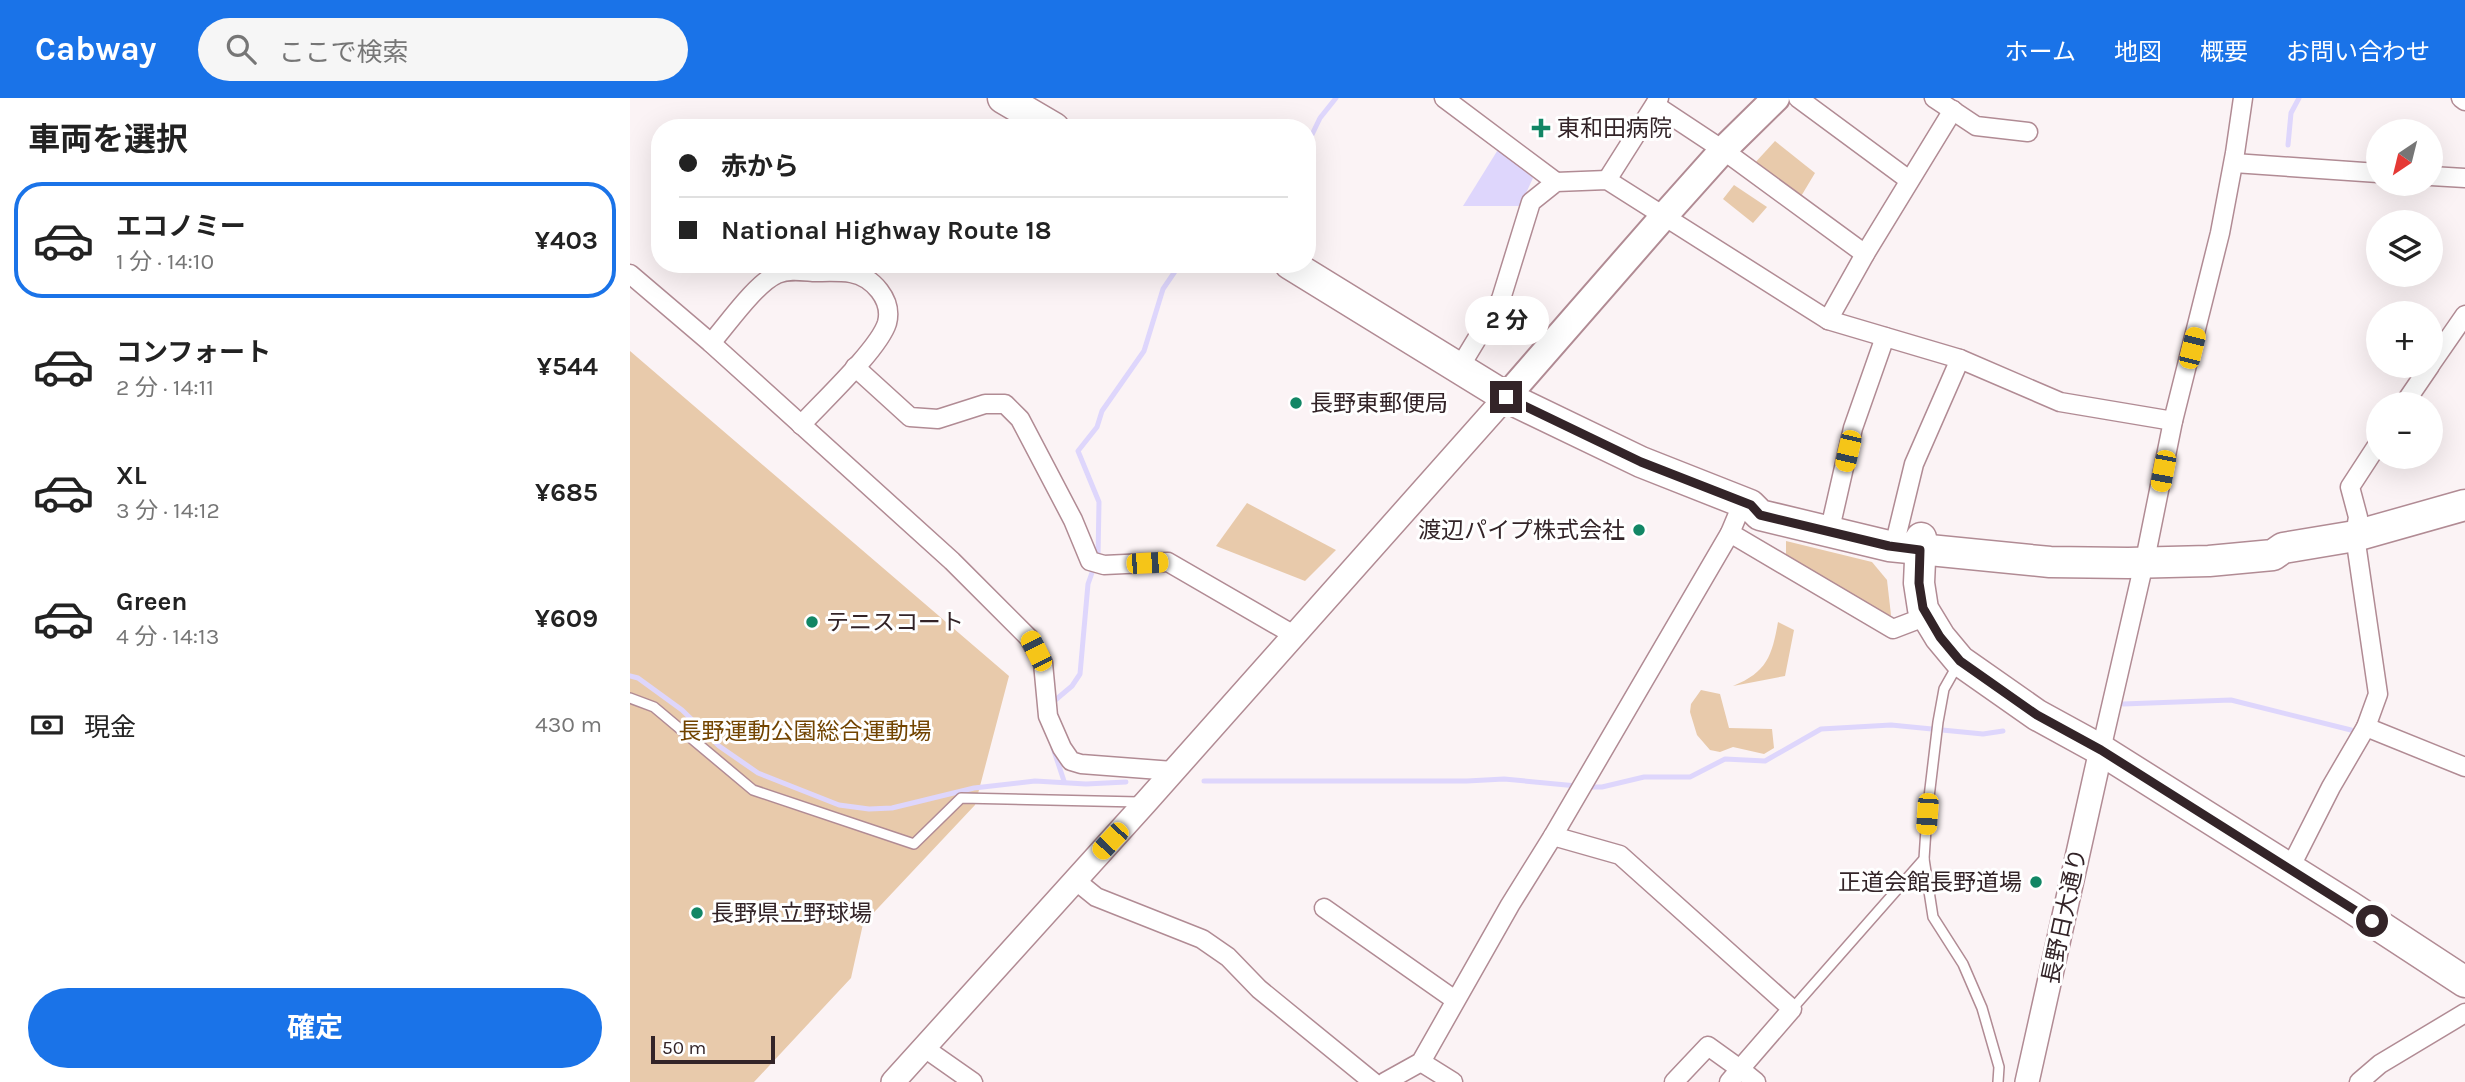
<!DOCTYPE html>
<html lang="ja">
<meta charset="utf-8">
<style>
:root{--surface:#fff;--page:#f6f6f6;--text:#222;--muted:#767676;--line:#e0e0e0;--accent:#1a73e8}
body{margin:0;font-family:Karla,"Noto Sans JP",sans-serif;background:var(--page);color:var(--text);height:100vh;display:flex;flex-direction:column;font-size:26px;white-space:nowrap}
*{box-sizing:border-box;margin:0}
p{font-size:23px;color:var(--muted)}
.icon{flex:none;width:38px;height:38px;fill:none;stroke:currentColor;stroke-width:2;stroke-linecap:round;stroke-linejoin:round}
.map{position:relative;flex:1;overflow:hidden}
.sheet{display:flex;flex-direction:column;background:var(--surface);width:630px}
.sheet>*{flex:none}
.top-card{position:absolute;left:21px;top:21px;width:665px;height:154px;border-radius:28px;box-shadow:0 7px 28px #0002;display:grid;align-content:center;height:154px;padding:0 28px;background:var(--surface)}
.needle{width:46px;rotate:215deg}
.fabs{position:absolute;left:1736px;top:21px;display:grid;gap:14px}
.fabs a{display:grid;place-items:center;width:77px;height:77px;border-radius:50%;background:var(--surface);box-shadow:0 7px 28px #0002;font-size:35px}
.scale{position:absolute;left:21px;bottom:18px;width:124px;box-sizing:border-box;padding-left:7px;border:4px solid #332428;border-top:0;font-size:19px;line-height:24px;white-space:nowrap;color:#332428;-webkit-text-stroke:5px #fff;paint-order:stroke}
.end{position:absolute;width:32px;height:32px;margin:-16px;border:9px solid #332428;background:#fff;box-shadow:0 0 0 4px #fff}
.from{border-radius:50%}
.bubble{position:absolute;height:49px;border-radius:24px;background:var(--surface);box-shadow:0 7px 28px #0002;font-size:23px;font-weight:700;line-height:49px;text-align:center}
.car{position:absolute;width:21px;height:42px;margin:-21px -10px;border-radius:9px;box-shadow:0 0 5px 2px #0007;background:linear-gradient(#f5c518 24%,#345 0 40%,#f5c518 0 76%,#345 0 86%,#f5c518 0)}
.top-card b{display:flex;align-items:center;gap:24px;height:66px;font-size:26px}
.top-card b+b{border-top:2px solid var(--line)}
.top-card i{width:18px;height:18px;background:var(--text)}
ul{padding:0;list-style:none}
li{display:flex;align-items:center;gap:21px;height:116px;margin:0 14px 10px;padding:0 14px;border:4px solid transparent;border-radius:28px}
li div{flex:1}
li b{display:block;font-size:26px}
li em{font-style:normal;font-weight:700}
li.on{border-color:var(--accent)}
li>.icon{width:63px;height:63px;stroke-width:1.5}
h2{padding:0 28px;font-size:32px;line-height:84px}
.pay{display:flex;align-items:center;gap:18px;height:77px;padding:0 28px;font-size:26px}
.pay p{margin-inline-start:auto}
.cta{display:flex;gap:14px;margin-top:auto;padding:14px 28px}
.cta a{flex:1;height:80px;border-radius:42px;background:var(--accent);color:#fff;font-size:28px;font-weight:700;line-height:80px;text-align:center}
header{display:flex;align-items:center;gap:42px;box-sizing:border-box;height:98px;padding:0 35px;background:var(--accent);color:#fff}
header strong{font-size:33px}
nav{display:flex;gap:38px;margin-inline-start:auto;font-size:24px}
.search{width:490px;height:63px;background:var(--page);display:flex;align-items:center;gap:18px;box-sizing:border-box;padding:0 24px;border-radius:38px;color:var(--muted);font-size:26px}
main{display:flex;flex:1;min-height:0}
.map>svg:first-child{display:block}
.green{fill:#e8caab}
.water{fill:#ded6fc}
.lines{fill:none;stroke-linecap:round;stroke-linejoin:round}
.stream{stroke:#ded6fc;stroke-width:5}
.service-casing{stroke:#b18b94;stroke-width:12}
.minor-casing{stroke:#b18b94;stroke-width:21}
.tertiary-casing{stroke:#b18b94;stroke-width:26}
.secondary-casing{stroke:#b18b94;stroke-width:30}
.trunk-casing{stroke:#b18b94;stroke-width:33}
.service{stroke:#fff;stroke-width:9}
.minor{stroke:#fff;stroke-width:18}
.tertiary{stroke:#fff;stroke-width:23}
.secondary{stroke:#fff;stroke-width:26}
.trunk{stroke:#fff;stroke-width:30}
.route{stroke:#332428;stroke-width:9}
.poi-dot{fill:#128665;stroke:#fff;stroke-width:2.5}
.labels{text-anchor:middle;stroke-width:6;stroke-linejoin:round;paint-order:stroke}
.poi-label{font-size:23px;fill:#332428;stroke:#fff;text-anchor:start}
.park-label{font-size:23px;fill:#724400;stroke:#fff}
.street-label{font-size:23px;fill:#332428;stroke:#fff}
</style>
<header>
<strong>Cabway</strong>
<div class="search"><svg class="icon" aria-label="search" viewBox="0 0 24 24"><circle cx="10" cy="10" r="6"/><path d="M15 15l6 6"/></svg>ここで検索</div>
<nav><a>ホーム</a><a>地図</a><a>概要</a><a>お問い合わせ</a></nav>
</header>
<main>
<section class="sheet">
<h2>車両を選択</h2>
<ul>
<li class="on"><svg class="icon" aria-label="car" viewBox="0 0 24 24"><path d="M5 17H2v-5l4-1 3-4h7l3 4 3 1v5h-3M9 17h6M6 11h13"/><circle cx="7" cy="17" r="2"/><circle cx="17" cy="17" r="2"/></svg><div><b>エコノミー</b><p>1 分 · 14:10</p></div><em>¥403</em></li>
<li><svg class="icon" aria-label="car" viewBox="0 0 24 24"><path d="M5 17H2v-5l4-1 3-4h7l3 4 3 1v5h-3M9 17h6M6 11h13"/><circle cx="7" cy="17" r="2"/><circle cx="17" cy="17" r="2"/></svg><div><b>コンフォート</b><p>2 分 · 14:11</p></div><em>¥544</em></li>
<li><svg class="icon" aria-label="car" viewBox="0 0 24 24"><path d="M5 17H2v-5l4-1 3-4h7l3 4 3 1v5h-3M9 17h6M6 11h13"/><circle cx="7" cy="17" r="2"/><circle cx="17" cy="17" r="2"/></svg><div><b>XL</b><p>3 分 · 14:12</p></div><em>¥685</em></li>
<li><svg class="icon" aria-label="car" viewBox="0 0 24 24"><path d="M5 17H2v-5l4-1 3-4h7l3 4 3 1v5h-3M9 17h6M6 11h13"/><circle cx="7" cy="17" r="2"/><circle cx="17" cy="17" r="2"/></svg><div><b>Green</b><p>4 分 · 14:13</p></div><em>¥609</em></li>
</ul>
<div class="pay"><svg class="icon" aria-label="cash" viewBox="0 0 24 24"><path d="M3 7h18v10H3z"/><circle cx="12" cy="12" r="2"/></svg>現金<p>430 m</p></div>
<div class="cta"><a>確定</a></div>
</section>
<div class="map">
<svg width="1835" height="984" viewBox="0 0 1835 984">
<rect width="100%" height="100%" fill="#fbf3f5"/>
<g class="green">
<path d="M1145,43L1185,75L1170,100L1123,67Z"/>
<path d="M1104,87L1137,109L1123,125L1093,101Z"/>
<path d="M0,253L379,578L345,707L233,826L221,880L124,984H0Z"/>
<path d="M617,405L706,452L675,483L586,448Z"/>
<path d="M1156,443L1242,464L1257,482L1261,517L1258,520L1156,457Z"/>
<path d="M1148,524L1164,532L1155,578L1103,588C1137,574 1142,558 1148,524Z"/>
<path d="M1071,592L1090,596L1099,630L1142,631L1144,650L1134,656L1103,649L1090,654L1080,652L1067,637L1060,614L1061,606Z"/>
</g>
<path class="water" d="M869,50L903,80L890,108H833Z"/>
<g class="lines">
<g class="stream">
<path d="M677,47L690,20L706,0"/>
<path d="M1658,47L1661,15L1669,0"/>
<path d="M468,460L469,404L448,353L467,329L472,313L514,253L533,191L550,166"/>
<path d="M0,578L8,580L52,612L89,648L128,675L209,707L239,711L262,710L344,690L405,683L456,686L496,684"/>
<path d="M423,604L442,588L450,576L458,486L464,469"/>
<path d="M1493,606L1601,602L1721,632"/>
<path d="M423,650L434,683"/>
<path d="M574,683H837L874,681L947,688"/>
<path d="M957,689H972L1014,679H1060L1095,661L1135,663L1191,631L1261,627L1353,636L1373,633"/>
</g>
<defs>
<g id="service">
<path d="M0,600L24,609L123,692L284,746L331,700L509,704"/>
<path d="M1294,761L1303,819L1333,866L1352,910L1369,969L1368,984"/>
<path d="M1162,911L1294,761L1297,716L1308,624L1314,591L1327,568"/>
</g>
<g id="minor">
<path d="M814,0L926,84"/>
<path d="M1168,0L1279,82"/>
<path d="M1304,0L1346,28L1398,34"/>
<path d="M1831,0L1835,3"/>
<path d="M1025,7L1093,52L1235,156"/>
<path d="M1604,65L1748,75"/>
<path d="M1801,78L1835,80"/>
<path d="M977,82L1029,0"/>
<path d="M0,176L81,245L322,463L399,540L413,565L418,618L432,650L441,663L451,666L543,673"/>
<path d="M1198,222L1235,156L1323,12"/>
<path d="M81,245C97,227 125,186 147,176C158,171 171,173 183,174C195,174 209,173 221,175C243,179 263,202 257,225C249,251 191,305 171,327"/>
<path d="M1801,266L1835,217"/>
<path d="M225,269L280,319L308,321L355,306H375L390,321L443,422L460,463L474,467L538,464L664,537"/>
<path d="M828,272L871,201L901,104L926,84L977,82L1198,222L1330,261L1430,304L1543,323"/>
<path d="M1774,306L1800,268"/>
<path d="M1202,422L1223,330L1255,239"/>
<path d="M1100,435L1263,531L1297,518"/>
<path d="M1267,436L1284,366L1330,261"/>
<path d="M1517,452L1543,323L1590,135L1605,55L1613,0"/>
<path d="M1736,629L1835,669"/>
<path d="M1471,652L1514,465"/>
<path d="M923,738L990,757L1162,911L1110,971L1126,984"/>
<path d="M1659,772L1701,689L1736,629L1748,596L1725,438L1728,419L1720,389L1748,346"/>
<path d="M445,782L466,799L572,841L598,859L629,891L743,984"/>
<path d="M694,810L825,902"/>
<path d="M293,949L343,984"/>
<path d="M791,964L823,984"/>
<path d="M755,984L791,964L880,807L923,738L1100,435L1113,404"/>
<path d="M1044,984L1078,948L1110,971L1099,984"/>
<path d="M1729,984L1750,966L1835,915"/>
</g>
<g id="tertiary">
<path d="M263,984L516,704L876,299"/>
<path d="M1397,984L1471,652"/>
</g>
<path id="secondary" d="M876,299L1034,118L1093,52L1146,0"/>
<g id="trunk">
<path d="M373,0L424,30"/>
<path d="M660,166L876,299L1011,364L1120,407L1130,417L1259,448L1420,464L1498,465L1579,463L1643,457L1653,450L1725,438L1835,407"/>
<path d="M1291,440L1289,485L1293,511L1310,539L1330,563L1407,617L1471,652L1719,808L1835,884"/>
</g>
</defs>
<use href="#service" class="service-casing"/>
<use href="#minor" class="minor-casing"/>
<use href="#tertiary" class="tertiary-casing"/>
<use href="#secondary" class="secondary-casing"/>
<use href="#trunk" class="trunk-casing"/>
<use href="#service" class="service"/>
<use href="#minor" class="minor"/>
<use href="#tertiary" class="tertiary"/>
<use href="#secondary" class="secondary"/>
<use href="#trunk" class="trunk"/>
</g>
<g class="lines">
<path class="route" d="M876,299L1011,364L1121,407L1130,417L1259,448L1290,452L1289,485L1293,510L1310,539L1330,563L1407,617L1471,652L1742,823"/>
</g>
<g class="poi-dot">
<path d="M907.5 19.5h7v7h7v7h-7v7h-7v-7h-7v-7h7z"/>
<circle cx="666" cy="305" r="7"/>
<circle cx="1009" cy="432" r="7"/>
<circle cx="182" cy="524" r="7"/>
<circle cx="1406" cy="784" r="7"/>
<circle cx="67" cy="815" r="7"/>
</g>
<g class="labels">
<g class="poi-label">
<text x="927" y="38">東和田病院</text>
<text x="680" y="313">長野東郵便局</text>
<text x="995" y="440" text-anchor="end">渡辺パイプ株式会社</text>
<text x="196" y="532">テニスコート</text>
<text x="1392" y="792" text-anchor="end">正道会館長野道場</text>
<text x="81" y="823">長野県立野球場</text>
</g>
<g class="park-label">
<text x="175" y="641">長野運動公園総合運動場</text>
</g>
<g class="street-label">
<text transform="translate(1434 818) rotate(-78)" y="8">長野日大通り</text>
</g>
</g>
</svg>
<div class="fabs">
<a><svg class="needle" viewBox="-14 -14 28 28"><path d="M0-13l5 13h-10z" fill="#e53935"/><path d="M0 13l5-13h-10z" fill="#767676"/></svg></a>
<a><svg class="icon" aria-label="layers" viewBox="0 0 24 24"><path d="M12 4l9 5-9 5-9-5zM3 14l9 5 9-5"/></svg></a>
<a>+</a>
<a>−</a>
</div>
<div class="scale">50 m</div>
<i class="end from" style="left:1742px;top:823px"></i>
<i class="end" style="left:876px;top:299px"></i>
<div class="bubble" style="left:835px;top:198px;width:84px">2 分</div>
<i class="car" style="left:1562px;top:250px;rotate:14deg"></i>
<i class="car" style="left:1218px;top:353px;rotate:193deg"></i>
<i class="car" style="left:1533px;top:373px;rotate:191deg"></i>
<i class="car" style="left:517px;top:465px;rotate:87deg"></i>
<i class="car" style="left:406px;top:553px;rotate:333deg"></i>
<i class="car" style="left:1297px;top:716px;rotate:184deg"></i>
<i class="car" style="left:480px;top:743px;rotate:223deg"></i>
<div class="top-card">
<b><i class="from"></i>赤から</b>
<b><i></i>National Highway Route 18</b>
</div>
</div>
</main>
